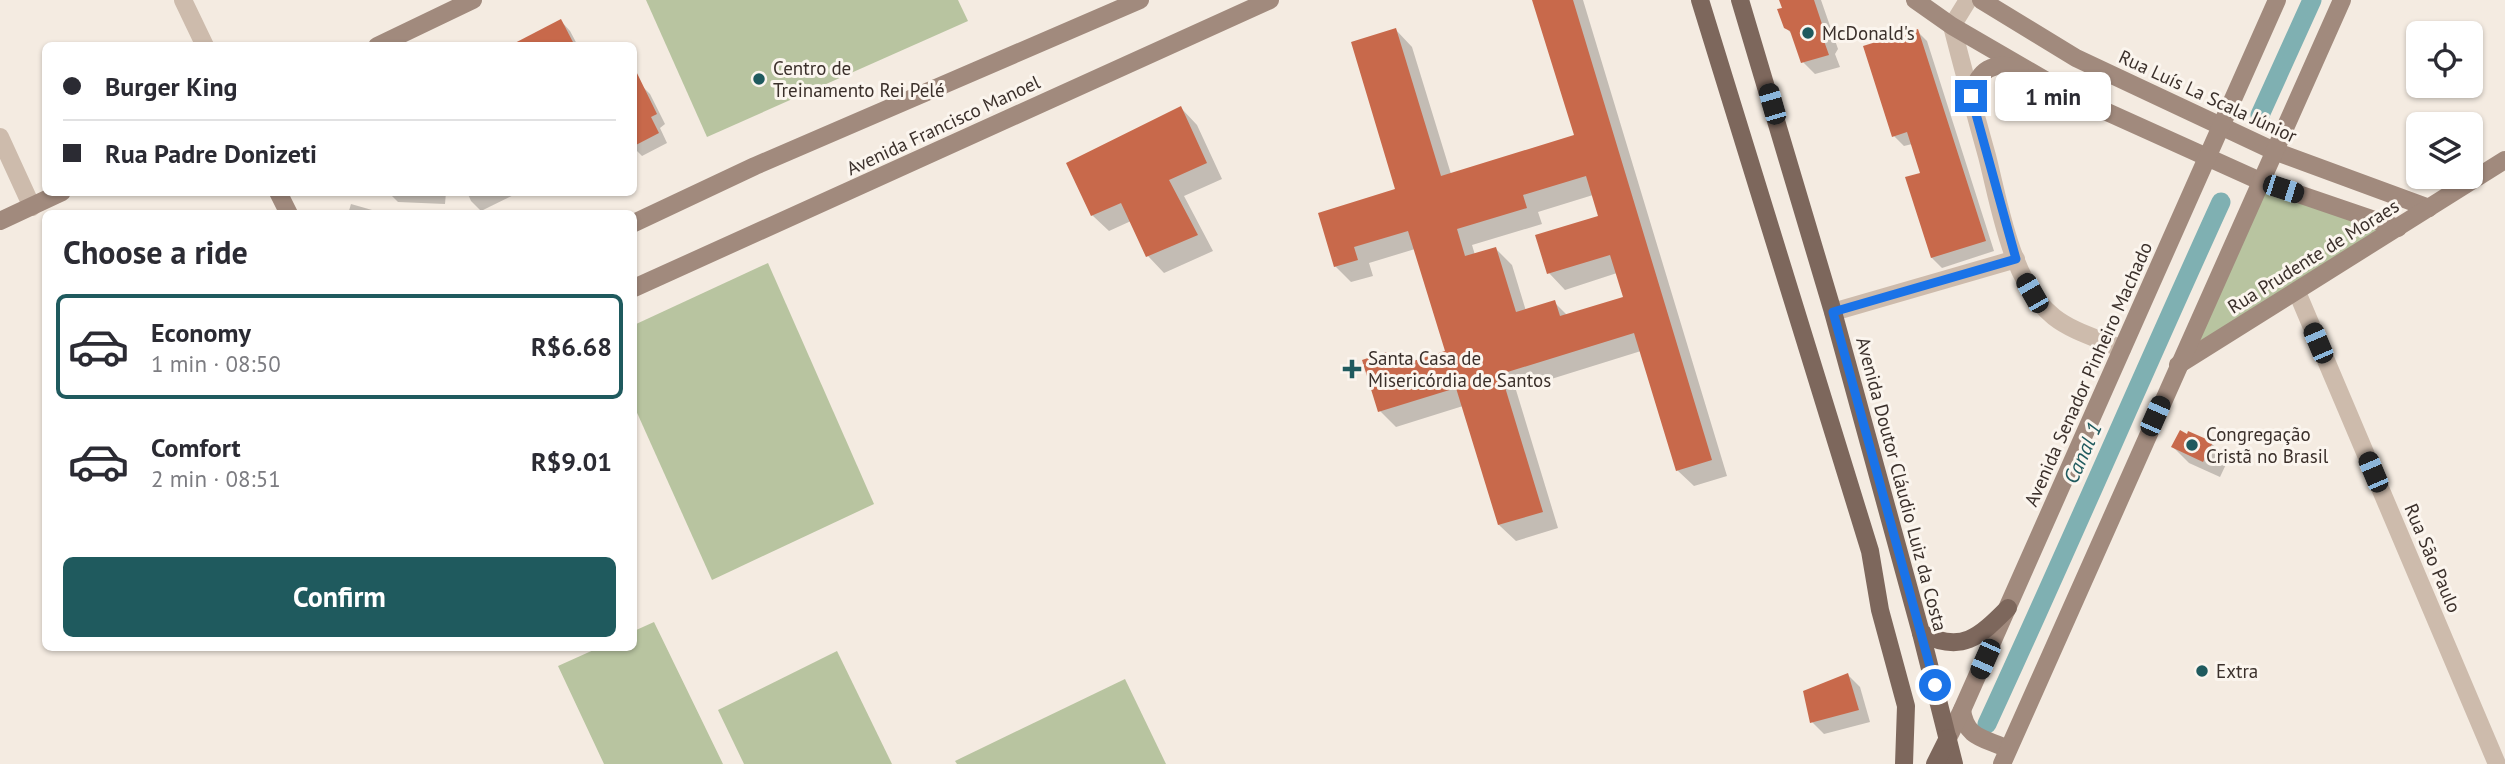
<!DOCTYPE html>
<meta charset="utf-8">
<style>
:root{--surface:#fff;--page:#f2f2f3;--text:#2b2b33;--muted:#7c7c81;--line:#e1e1e2;--accent:#1f5a5e}
body{margin:0;font-family:"PT Sans",sans-serif;background:var(--page);color:var(--text);height:100vh;display:flex;flex-direction:column;font-size:26px;white-space:nowrap}
*{box-sizing:border-box;margin:0}
p{font-size:23px;color:var(--muted)}
.icon{flex:none;width:38px;height:38px;fill:none;stroke:currentColor;stroke-width:2;stroke-linecap:round;stroke-linejoin:round}
.map{position:relative;flex:1;overflow:hidden}
.panel{position:absolute;left:42px;top:210px;width:595px;height:441px;display:flex;flex-direction:column;background:var(--surface);border-radius:10px;box-shadow:0 2px 5px #0004}
.panel>*{flex:none}
.hud{position:absolute;left:42px;top:42px;width:595px;height:154px;border-radius:10px;box-shadow:0 2px 5px #0004;display:grid;align-content:center;height:154px;padding:0 21px;background:var(--surface)}
.buttons{position:absolute;left:2406px;top:21px;display:grid;gap:14px}
.buttons a{display:grid;place-items:center;width:77px;height:77px;border-radius:10px;background:var(--surface);box-shadow:0 2px 5px #0004;font-size:35px}
.end{position:absolute;width:32px;height:32px;margin:-16px;border:9px solid #1a73e8;background:#fff;box-shadow:0 0 0 4px #fff}
.from{border-radius:50%}
.bubble{position:absolute;height:49px;border-radius:10px;background:var(--surface);box-shadow:0 2px 5px #0004;font-size:23px;font-weight:600;line-height:49px;text-align:center}
.car{position:absolute;width:21px;height:42px;margin:-21px -10px;border-radius:9px;box-shadow:0 0 5px 2px #0007;background:linear-gradient(#222 24%,#8ab4d8 0 40%,#222 0 76%,#8ab4d8 0 86%,#222 0)}
.hud b{display:flex;align-items:center;gap:24px;height:66px;font-size:26px}
.hud b+b{border-top:2px solid var(--line)}
.hud i{width:18px;height:18px;background:var(--text)}
ul{padding:0;list-style:none}
li{display:flex;align-items:center;gap:21px;height:105px;margin:0 14px 10px;padding:0 7px;border:4px solid transparent;border-radius:10px}
li div{flex:1}
li b{display:block;font-size:26px}
li em{font-style:normal;font-weight:600}
li.active{border-color:var(--accent)}
li>.icon{width:63px;height:63px;stroke-width:1.5}
h2{padding:0 21px;font-size:32px;line-height:84px}
.primary-button{display:flex;gap:14px;margin-top:auto;padding:14px 21px}
.primary-button a{flex:1;height:80px;border-radius:10px;background:var(--accent);color:#fff;font-size:28px;font-weight:600;line-height:80px;text-align:center}
.map>svg:first-child{display:block}
.green{fill:#b8c4a0}
.shadow{fill:#0003;fill-rule:evenodd}
.lines{fill:none;stroke-linecap:round;stroke-linejoin:round}
.canal{stroke:#7fb0b2;stroke-width:19}
.building{fill:#c8694b;fill-rule:evenodd}
.street{stroke:#cdbbac;stroke-width:18}
.secondary{stroke:#a18a7d;stroke-width:18}
.primary{stroke:#7d675c;stroke-width:18}
.route{stroke:#1a73e8;stroke-width:9}
.poi-dot{fill:#1f5a5e;stroke:#fbf5ee;stroke-width:2.5}
.labels{text-anchor:middle;stroke-width:6;stroke-linejoin:round;paint-order:stroke}
.poi-label{font-size:19px;fill:#3b302b;stroke:#fbf5ee;text-anchor:start}
.street-label{font-size:19px;fill:#3b302b;stroke:#fbf5ee}
.water-label{font-size:21px;font-style:italic;fill:#1f5a5e;stroke:#fbf5ee}
</style>
<div class="map">
<svg width="2505" height="764" viewBox="0 0 2505 764">
<rect width="100%" height="100%" fill="#f4ebe1"/>
<g class="green">
<path d="M646,0H958L968,21L707,137Z"/>
<path d="M2265,188L2385,228L2188,353Z"/>
<path d="M768,263L874,504L712,580L634,406V325Z"/>
<path d="M654,622L723,764H604L558,666L598,648H634V631Z"/>
<path d="M837,651L892,764H744L718,710Z"/>
<path d="M1125,679L1166,764H957L955,761Z"/>
</g>
<g class="shadow">
<path d="M1534,0H1583L1727,476L1694,486L1677,470L1641,351L1516,390L1558,528L1516,541L1499,525L1463,406L1396,427L1380,411L1386,354L1399,367L1447,353L1415,249L1369,263L1373,276L1351,282L1335,266L1398,191L1396,30L1412,47L1451,174L1576,136ZM1593,195L1600,217L1549,273L1565,290L1617,273L1625,298L1567,315L1554,302L1526,311L1512,265L1496,249L1475,255L1472,245L1542,224L1538,212Z"/>
<path d="M1781,0H1821L1838,49L1835,54L1840,67L1815,74L1803,62L1793,35L1785,27Z"/>
<path d="M561,21L570,31L578,46H513Z"/>
<path d="M1917,31L1927,41L1994,251L1942,268L1932,258L1922,174L1912,144L1904,146L1894,136Z"/>
<path d="M640,84L650,94L665,124L660,128L667,143L642,156L634,148V87Z"/>
<path d="M1181,108L1197,125L1222,179L1184,196L1213,251L1164,273L1148,256L1131,221L1109,231L1092,215Z"/>
<path d="M388,192H446L445,204L398,202Z"/>
<path d="M467,192H520L481,211L471,201Z"/>
<path d="M351,204L386,214H348Z"/>
<path d="M2212,444L2228,460L2220,477L2189,463L2173,447Z"/>
<path d="M1848,675L1860,687L1870,722L1824,734L1812,722Z"/>
</g>
<g class="lines">
<g class="canal">
<path d="M2260,115L2312,0"/>
<path d="M1987,724C2067,551 2142,375 2221,202"/>
</g>
</g>
<g class="building">
<path d="M1532,0H1573L1712,460L1676,471L1634,333L1501,374L1543,512L1498,525L1456,388L1378,412L1362,360L1386,352L1391,368L1445,351L1408,231L1354,247L1358,260L1334,267L1318,213L1395,189L1351,42L1396,28L1441,176L1574,135ZM1586,176L1598,216L1535,235L1547,274L1610,255L1623,297L1560,316L1555,300L1516,312L1496,247L1465,256L1457,229L1527,208L1523,195Z"/>
<path d="M1779,0H1814L1826,36L1824,41L1829,55L1801,63L1790,31L1784,28L1777,9L1782,8Z"/>
<path d="M561,19L575,46H509Z"/>
<path d="M1918,29L1986,241L1931,258L1905,177L1920,173L1907,132L1892,137L1863,46Z"/>
<path d="M634,67L657,114L651,117L659,133L634,146Z"/>
<path d="M1181,106L1207,163L1169,180L1198,235L1146,257L1121,203L1091,216L1066,163Z"/>
<path d="M2180,430L2187,434L2188,431L2213,442L2203,462L2171,447Z"/>
<path d="M1848,673L1859,710L1810,723L1803,691Z"/>
</g>
<g class="lines">
<g class="street">
<path d="M183,0L205,46"/>
<path d="M1968,0L1952,26C1963,69 1975,113 1987,156C2000,206 2011,283 2054,317C2073,332 2100,339 2122,349"/>
<path d="M0,137L32,207"/>
<path d="M2297,292L2497,764"/>
<path d="M1833,312L2016,259"/>
</g>
<g class="secondary">
<path d="M1915,0L1952,26L2076,98L2260,181L2398,228"/>
<path d="M1981,0L2076,58L2274,151L2429,208"/>
<path d="M377,46L473,0"/>
<path d="M1971,96C1979,69 1992,61 2020,68"/>
<path d="M278,192L289,214"/>
<path d="M0,221L62,192"/>
<path d="M634,223L755,166L1140,0"/>
<path d="M634,288L1270,0"/>
<path d="M2178,365L2505,160"/>
<path d="M1962,710C1966,739 1985,738 2008,749"/>
<path d="M1948,738L1962,710L2277,0"/>
<path d="M2002,764L2342,0"/>
</g>
<g class="primary">
<path d="M1700,0L1870,551L1880,610L1906,706L1904,764"/>
<path d="M1740,0L1833,312L1921,633L1954,764"/>
<path d="M1921,633C1962,654 1979,637 2008,608"/>
<path d="M1935,764L1948,738"/>
</g>
</g>
<g class="lines">
<path class="route" d="M1935,685L1833,312L2016,259L1971,96"/>
</g>
<g class="poi-dot">
<circle cx="1808" cy="33" r="7"/>
<circle cx="759" cy="79" r="7"/>
<path d="M1348.5 358.5h7v7h7v7h-7v7h-7v-7h-7v-7h7z"/>
<circle cx="2192" cy="445" r="7"/>
<circle cx="2202" cy="671" r="7"/>
</g>
<g class="labels">
<g class="poi-label">
<text x="1822" y="40">McDonald's</text>
<text x="773" y="75">Centro de<tspan x="773" dy="22">Treinamento Rei Pelé</tspan></text>
<text x="1368" y="365">Santa Casa de<tspan x="1368" dy="22">Misericórdia de Santos</tspan></text>
<text x="2206" y="441">Congregação<tspan x="2206" dy="22">Cristã no Brasil</tspan></text>
<text x="2216" y="678">Extra</text>
</g>
<g class="street-label">
<text transform="translate(2208 96) rotate(25)" y="7">Rua Luís La Scala Júnior</text>
<text transform="translate(943 125) rotate(-25)" y="7">Avenida Francisco Manoel</text>
<text transform="translate(2313 256) rotate(-32)" y="7">Rua Prudente de Moraes</text>
<text transform="translate(2088 374) rotate(-66)" y="7">Avenida Senador Pinheiro Machado</text>
<text transform="translate(1902 484) rotate(75)" y="7">Avenida Doutor Cláudio Luiz da Costa</text>
<text transform="translate(2433 558) rotate(67)" y="7">Rua São Paulo</text>
</g>
<g class="water-label">
<text transform="translate(2083 453) rotate(-66)" y="7">Canal 1</text>
</g>
</g>
</svg>
<div class="buttons">
<a><svg class="icon" aria-label="locate" viewBox="0 0 24 24"><circle cx="12" cy="12" r="6"/><path d="M12 2v4M12 18v4M2 12h4M18 12h4"/></svg></a>
<a><svg class="icon" aria-label="layers" viewBox="0 0 24 24"><path d="M12 4l9 5-9 5-9-5zM3 14l9 5 9-5"/></svg></a>
</div>
<i class="end from" style="left:1935px;top:685px"></i>
<i class="end" style="left:1971px;top:96px"></i>
<div class="bubble" style="left:1995px;top:72px;width:116px">1 min</div>
<i class="car" style="left:1772px;top:104px;rotate:344deg"></i>
<i class="car" style="left:2283px;top:189px;rotate:108deg"></i>
<i class="car" style="left:2032px;top:293px;rotate:330deg"></i>
<i class="car" style="left:2318px;top:343px;rotate:337deg"></i>
<i class="car" style="left:2155px;top:416px;rotate:24deg"></i>
<i class="car" style="left:2373px;top:472px;rotate:337deg"></i>
<i class="car" style="left:1985px;top:659px;rotate:204deg"></i>
<div class="hud">
<b><i class="from"></i>Burger King</b>
<b><i></i>Rua Padre Donizeti</b>
</div>
<section class="panel">
<h2>Choose a ride</h2>
<ul>
<li class="active"><svg class="icon" aria-label="car" viewBox="0 0 24 24"><path d="M5 17H2v-5l4-1 3-4h7l3 4 3 1v5h-3M9 17h6M6 11h13"/><circle cx="7" cy="17" r="2"/><circle cx="17" cy="17" r="2"/></svg><div><b>Economy</b><p>1 min · 08:50</p></div><em>R$6.68</em></li>
<li><svg class="icon" aria-label="car" viewBox="0 0 24 24"><path d="M5 17H2v-5l4-1 3-4h7l3 4 3 1v5h-3M9 17h6M6 11h13"/><circle cx="7" cy="17" r="2"/><circle cx="17" cy="17" r="2"/></svg><div><b>Comfort</b><p>2 min · 08:51</p></div><em>R$9.01</em></li>
</ul>
<div class="primary-button"><a>Confirm</a></div>
</section>
</div>
